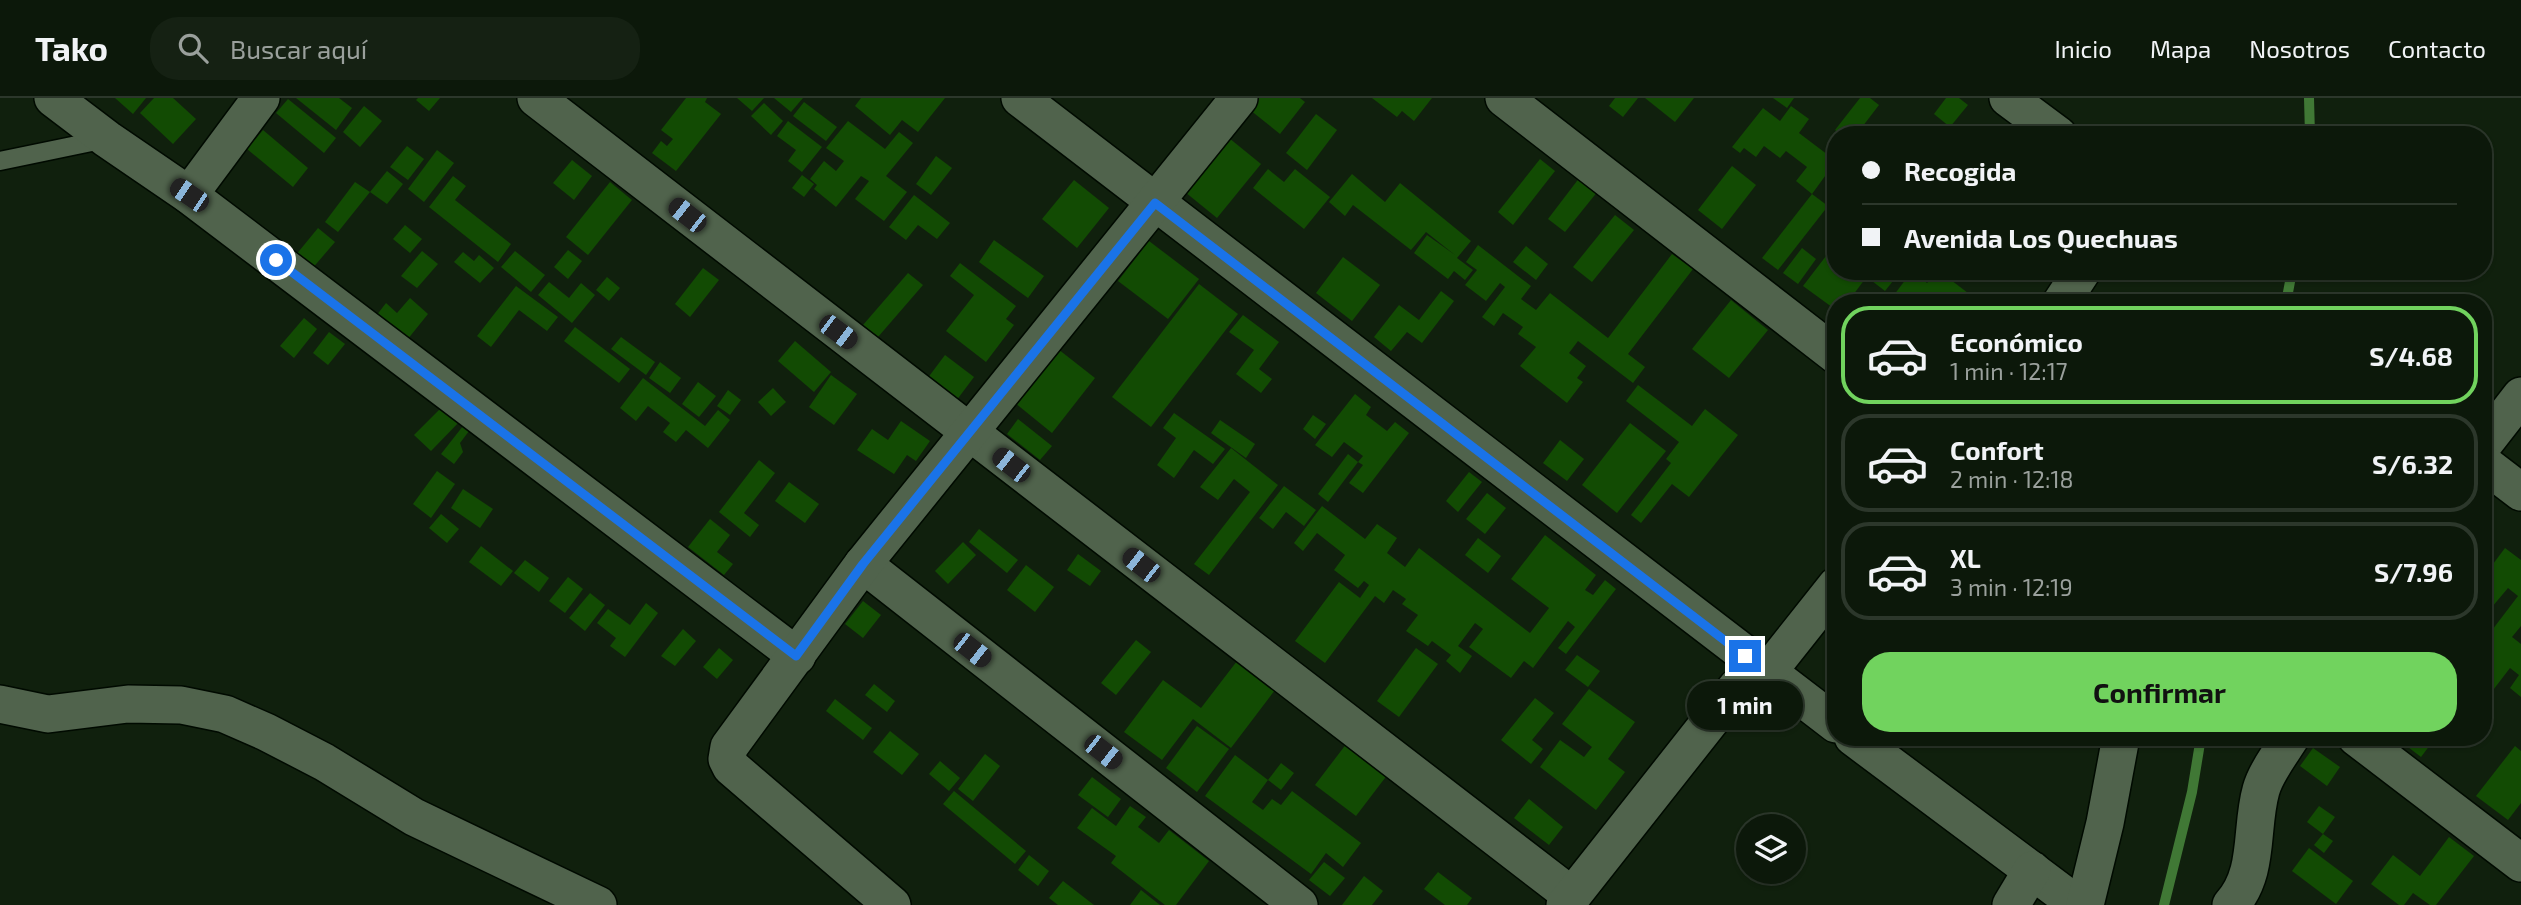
<!DOCTYPE html>
<html lang="es">
<meta charset="utf-8">
<style>
:root{--surface:#0c180a;--page:#152113;--text:#f1f3f6;--muted:#9aa09c;--line:#2c372b;--accent:#71d35e}
body{margin:0;font-family:"Exo 2",sans-serif;background:var(--page);color:var(--text);height:100vh;display:flex;flex-direction:column;font-size:26px;white-space:nowrap}
*{box-sizing:border-box;margin:0}
p{font-size:23px;color:var(--muted)}
.icon{flex:none;width:38px;height:38px;fill:none;stroke:currentColor;stroke-width:2;stroke-linecap:round;stroke-linejoin:round}
.map{position:relative;flex:1;overflow:hidden}
.details{position:absolute;left:1827px;top:196px;width:665px;height:452px;display:flex;flex-direction:column;background:var(--surface);border-radius:28px;box-shadow:0 2px 5px #0004,0 0 0 2px var(--line)}
.details>*{flex:none}
.hud{position:absolute;left:1827px;top:28px;width:665px;height:154px;border-radius:28px;box-shadow:0 2px 5px #0004,0 0 0 2px var(--line);display:grid;align-content:center;height:154px;padding:0 35px;background:var(--surface)}
.fabs{position:absolute;left:1736px;top:716px;display:grid;gap:14px}
.fabs a{display:grid;place-items:center;width:70px;height:70px;border-radius:50%;background:var(--surface);box-shadow:0 2px 5px #0004,0 0 0 2px var(--line);font-size:35px}
.end{position:absolute;width:32px;height:32px;margin:-16px;border:9px solid #1a73e8;background:#fff;box-shadow:0 0 0 4px #fff}
.from{border-radius:50%}
.bubble{position:absolute;height:49px;border-radius:24px;background:var(--surface);box-shadow:0 2px 5px #0004,0 0 0 2px var(--line);font-size:23px;font-weight:700;line-height:49px;text-align:center}
.car{position:absolute;width:21px;height:42px;margin:-21px -10px;border-radius:9px;box-shadow:0 0 5px 2px #0007;background:linear-gradient(#222 24%,#8ab4d8 0 40%,#222 0 76%,#8ab4d8 0 86%,#222 0)}
.hud b{display:flex;align-items:center;gap:24px;height:66px;font-size:26px}
.hud b+b{border-top:2px solid var(--line)}
.hud i{width:18px;height:18px;background:var(--text)}
ul{padding:12px 0 0;list-style:none}
li{display:flex;align-items:center;gap:21px;height:98px;margin:0 14px 10px;padding:0 21px;border:4px solid var(--line);border-radius:28px}
li div{flex:1}
li b{display:block;font-size:26px}
li em{font-style:normal;font-weight:700}
li.current{border-color:var(--accent)}
li>.icon{width:63px;height:63px;stroke-width:1.5}
.cta{display:flex;gap:14px;margin-top:auto;padding:14px 35px}
.cta a{flex:1;height:80px;border-radius:28px;background:var(--accent);color:#111;font-size:28px;font-weight:700;line-height:80px;text-align:center}
header{display:flex;align-items:center;gap:42px;box-sizing:border-box;height:98px;padding:0 35px;background:var(--surface);border-bottom:2px solid var(--line)}
header strong{font-size:33px}
nav{display:flex;gap:38px;margin-inline-start:auto;font-size:24px}
.search{width:490px;height:63px;background:var(--page);display:flex;align-items:center;gap:18px;box-sizing:border-box;padding:0 24px;border-radius:28px;color:var(--muted);font-size:26px}
.map>svg:first-child{display:block}
.lines{fill:none;stroke-linecap:round;stroke-linejoin:round}
.stream{stroke:#407835;stroke-width:10}
.building{fill:#124b03}
.lane-casing{stroke:#000a00;stroke-width:21}
.street-casing{stroke:#000a00;stroke-width:40}
.lane{stroke:#50634c;stroke-width:18}
.street{stroke:#50634c;stroke-width:37}
.route{stroke:#1a73e8;stroke-width:9}
</style>
<header>
<strong>Tako</strong>
<div class="search"><svg class="icon" aria-label="search" viewBox="0 0 24 24"><circle cx="10" cy="10" r="6"/><path d="M15 15l6 6"/></svg>Buscar aquí</div>
<nav><a>Inicio</a><a>Mapa</a><a>Nosotros</a><a>Contacto</a></nav>
</header>
<div class="map">
<svg width="2521" height="807" viewBox="0 0 2521 807">
<rect width="100%" height="100%" fill="#10200d"/>
<g class="lines">
<g class="stream">
<path d="M2309,0L2310,37"/>
<path d="M2286,205L2292,173"/>
<path d="M2164,807L2192,694L2201,639"/>
</g>
</g>
<g class="building">
<path d="M115,0H146L133,16Z"/>
<path d="M154,0H173L196,21L173,46L140,15Z"/>
<path d="M296,0H339L352,10L336,32Z"/>
<path d="M418,0H440L429,13L416,2Z"/>
<path d="M686,0H707L705,4L721,16L676,73L652,55L661,43L667,48L673,41L661,32Z"/>
<path d="M737,0H764L752,13Z"/>
<path d="M774,0H803L791,14Z"/>
<path d="M861,0H945L918,34L902,22L890,37L855,8Z"/>
<path d="M1251,0H1300L1305,4L1280,36L1245,8Z"/>
<path d="M1372,0H1432L1414,23L1402,13L1397,19Z"/>
<path d="M1615,0H1638L1623,19L1609,8Z"/>
<path d="M1645,0H1694L1675,24Z"/>
<path d="M1773,0H1794L1787,10Z"/>
<path d="M1860,0H1870L1879,7L1856,37H1841L1835,32Z"/>
<path d="M1946,0H1959L1968,7L1950,29L1934,16Z"/>
<path d="M288,1L336,40L324,55L276,15Z"/>
<path d="M804,4L837,29L826,43L793,18Z"/>
<path d="M764,5L783,23L771,37L751,18Z"/>
<path d="M364,8L382,23L360,49L343,34Z"/>
<path d="M1791,8L1809,21L1799,35L1836,63L1812,96L1796,83L1807,69L1786,53L1780,60L1764,48L1756,59L1744,50L1740,55L1732,49L1763,10L1780,23Z"/>
<path d="M1316,16L1337,32L1307,72L1286,55Z"/>
<path d="M788,23L822,49L802,74L788,63L796,52L777,38Z"/>
<path d="M848,23L885,51L899,34L913,45L886,78L907,94L884,123L855,101L869,83L861,78L836,109L814,91L817,87L810,81L824,63L836,73L844,63L826,50Z"/>
<path d="M263,32L308,70L293,89L247,51Z"/>
<path d="M1229,40L1261,66L1217,120L1185,94Z"/>
<path d="M407,48L424,61L408,82L390,69Z"/>
<path d="M437,52L454,65L424,104L408,91Z"/>
<path d="M936,58L952,70L931,97L916,86Z"/>
<path d="M1540,61L1555,73L1513,127L1498,114Z"/>
<path d="M572,62L592,78L574,102L553,85Z"/>
<path d="M1732,68L1756,87L1722,131L1698,112Z"/>
<path d="M1268,71L1284,84L1295,71L1330,99L1304,131L1253,90Z"/>
<path d="M387,73L403,86L387,106L370,94L338,134L325,124L355,84L370,94Z"/>
<path d="M1352,76L1385,104L1400,85L1471,143L1457,160L1473,172L1465,182L1454,173L1448,181L1414,155L1427,137L1455,157L1426,134L1411,152L1353,107L1345,118L1329,104Z"/>
<path d="M802,77L814,86L804,99L792,90Z"/>
<path d="M453,78L466,88L455,102L511,146L498,164L429,109Z"/>
<path d="M1580,79L1598,93L1565,134L1548,121Z"/>
<path d="M1074,82L1109,110L1077,150L1042,121Z"/>
<path d="M610,84L632,102L588,157L566,139Z"/>
<path d="M1812,96L1828,108L1778,172L1762,160Z"/>
<path d="M914,97L950,125L937,141L918,127L906,142L889,129Z"/>
<path d="M1615,117L1634,132L1592,184L1573,169Z"/>
<path d="M405,127L422,141L410,155L393,141Z"/>
<path d="M318,130L335,144L311,172L295,158Z"/>
<path d="M994,142L1044,178L1028,200L979,164Z"/>
<path d="M1149,143L1199,181L1168,221L1118,183Z"/>
<path d="M1836,145V173H1871L1847,205H1836V212L1803,188Z"/>
<path d="M1478,147L1531,188L1521,201L1536,212L1550,195L1608,240L1672,156L1693,171L1628,256L1645,269L1633,285L1578,243L1569,255L1586,268L1577,280L1583,284L1567,305L1520,268L1536,249L1518,236L1523,229L1503,215L1494,228L1482,219L1505,189L1500,185L1486,203L1465,187L1477,172L1466,164Z"/>
<path d="M1526,148L1548,166L1536,182L1513,164Z"/>
<path d="M1802,150L1816,161L1798,186L1783,175Z"/>
<path d="M568,152L582,163L568,181L554,169Z"/>
<path d="M422,153L438,166L417,190L401,178Z"/>
<path d="M515,153L545,177L531,194L501,169Z"/>
<path d="M463,154L474,163L479,157L494,170L480,185L454,164Z"/>
<path d="M1343,159L1380,187L1352,223L1316,195Z"/>
<path d="M960,165L1016,208L1006,221L1014,227L986,264L946,233L974,197L950,178Z"/>
<path d="M703,170L719,182L690,219L675,206Z"/>
<path d="M1880,173H1901L1885,193L1872,183Z"/>
<path d="M1912,173L1927,185L1939,173L1968,195L1961,205H1896L1891,201Z"/>
<path d="M908,175L923,187L878,239L863,227Z"/>
<path d="M607,179L620,190L609,203L596,192Z"/>
<path d="M549,184L569,200L581,185L595,197L572,225L538,197Z"/>
<path d="M1199,186L1238,216L1151,329L1112,299Z"/>
<path d="M516,188L558,219L547,233L519,212L491,249L477,238Z"/>
<path d="M1441,193L1454,203L1422,245L1407,234L1391,253L1374,239L1399,207L1419,222Z"/>
<path d="M410,200L428,216L403,247L373,222L386,205L397,215Z"/>
<path d="M1731,202L1768,232L1729,280L1692,251Z"/>
<path d="M1243,217L1279,244L1259,271L1272,281L1261,295L1236,276L1254,252L1229,234Z"/>
<path d="M304,220L317,231L294,260L280,248Z"/>
<path d="M575,229L630,271L619,285L564,243Z"/>
<path d="M329,234L345,246L328,267L313,255Z"/>
<path d="M621,239L655,264L646,277L611,251Z"/>
<path d="M795,243L831,274L814,294L778,263Z"/>
<path d="M1058,251L1095,280L1052,335L1015,305Z"/>
<path d="M945,257L974,279L956,303L927,281Z"/>
<path d="M660,264L681,280L670,295L649,280Z"/>
<path d="M831,277L857,296L834,327L809,309Z"/>
<path d="M643,280L705,328L718,312L730,322L708,350L686,332L676,344L663,334L670,325L648,308L636,323L620,310Z"/>
<path d="M698,284L716,298L699,319L682,306Z"/>
<path d="M1638,287L1692,328L1705,311L1738,337L1689,399L1672,386L1641,425L1631,417L1671,365L1666,361L1679,344L1626,303Z"/>
<path d="M773,290L786,304L771,318L758,304Z"/>
<path d="M728,292L741,302L730,317L717,308Z"/>
<path d="M1355,296L1371,309L1366,317L1387,333L1395,324L1409,335L1363,395L1349,385L1363,367L1358,364L1363,358L1344,344L1332,359L1315,347Z"/>
<path d="M445,306L462,321L431,353L414,337Z"/>
<path d="M1174,315L1225,351L1213,366L1194,352L1174,380L1157,367L1176,340L1163,330Z"/>
<path d="M1313,317L1326,326L1315,341L1303,331Z"/>
<path d="M1018,321L1052,348L1040,362L1007,336Z"/>
<path d="M1220,322L1255,346L1246,360L1211,335Z"/>
<path d="M901,323L930,343L916,363L907,357L894,376L857,352L872,331L888,342Z"/>
<path d="M1630,325L1666,353L1617,415L1582,387Z"/>
<path d="M463,328L469,333L460,345L463,354L454,366L441,356Z"/>
<path d="M1560,342L1584,361L1567,383L1543,365Z"/>
<path d="M1231,350L1278,387L1209,477L1194,466L1250,394L1234,381L1218,402L1200,389Z"/>
<path d="M1348,356L1358,364L1328,404L1318,396Z"/>
<path d="M759,362L775,375L744,415L759,427L750,439L719,414Z"/>
<path d="M437,373L455,386L431,420L413,406Z"/>
<path d="M1469,374L1482,384L1458,414L1446,403Z"/>
<path d="M789,384L819,406L805,425L775,403Z"/>
<path d="M1284,388L1316,412L1304,428L1286,414L1273,431L1259,420Z"/>
<path d="M463,391L493,411L480,430L451,410Z"/>
<path d="M1487,395L1506,410L1485,436L1466,421Z"/>
<path d="M1322,408L1365,441L1377,426L1397,440L1387,455L1405,469L1419,450L1530,535L1549,510L1511,481L1545,437L1596,477L1585,492L1593,497L1605,482L1616,491L1566,556L1558,550L1575,529L1568,523L1533,570L1524,563L1511,580L1469,549L1483,531L1475,525L1458,548L1472,558L1460,575L1446,563L1451,557L1432,543L1428,548L1406,533L1418,517L1402,506L1406,501L1393,492L1384,505L1375,498L1325,565L1295,543L1339,484L1360,500L1369,487L1364,483L1358,490L1334,472L1345,457L1317,435L1303,453L1294,445Z"/>
<path d="M441,416L459,431L447,445L429,430Z"/>
<path d="M710,421L730,437L717,454L733,466L724,477L688,449Z"/>
<path d="M979,431L1018,462L1007,475L969,444Z"/>
<path d="M1478,440L1501,458L1488,475L1465,457Z"/>
<path d="M963,444L976,457L948,486L935,473Z"/>
<path d="M481,448L513,473L501,488L469,464Z"/>
<path d="M2505,450L2521,462V528L2512,539L2521,546V599L2510,590L2519,577L2510,570L2487,600L2483,597V544L2518,498L2508,490L2492,509L2483,502V471L2487,474Z"/>
<path d="M1078,456L1101,473L1090,488L1067,472Z"/>
<path d="M525,462L549,480L539,494L514,475Z"/>
<path d="M1026,467L1054,489L1035,514L1007,492Z"/>
<path d="M568,479L583,491L565,515L549,503Z"/>
<path d="M590,495L605,507L585,533L569,520Z"/>
<path d="M863,503L881,517L863,540L845,526Z"/>
<path d="M646,505L658,515L625,559L610,548L616,540L597,525L608,511L630,527Z"/>
<path d="M683,531L696,543L675,568L661,558Z"/>
<path d="M1136,542L1151,554L1116,597L1101,585Z"/>
<path d="M719,550L733,562L717,581L703,569Z"/>
<path d="M1416,550L1438,566L1399,619L1377,603Z"/>
<path d="M1577,557L1600,573L1588,589L1565,572Z"/>
<path d="M1237,563L1275,592L1231,650L1193,621L1162,662L1124,634L1163,582L1201,610Z"/>
<path d="M874,586L895,603L887,614L865,597Z"/>
<path d="M1589,591L1635,624L1608,661L1625,674L1596,712L1540,669L1560,642L1584,659L1592,649L1562,626Z"/>
<path d="M1535,600L1554,615L1532,642L1543,651L1531,666L1501,642Z"/>
<path d="M835,601L872,630L863,642L826,613Z"/>
<path d="M1197,628L1229,651L1197,694L1166,670Z"/>
<path d="M890,633L919,656L902,677L873,654Z"/>
<path d="M2409,639H2436L2421,659L2404,646Z"/>
<path d="M1347,645L1388,676L1356,718L1315,687Z"/>
<path d="M2515,648L2521,653V705L2508,722L2476,698Z"/>
<path d="M2313,650L2340,669L2327,688L2300,668Z"/>
<path d="M985,656L1000,668L973,703L958,691Z"/>
<path d="M1235,657L1268,682L1281,665L1294,675L1281,692L1268,682L1252,704L1263,712L1272,701L1281,707L1292,693L1361,745L1343,769L1326,755L1311,776L1205,698Z"/>
<path d="M940,663L960,680L949,693L929,676Z"/>
<path d="M1092,679L1121,701L1108,719L1078,697Z"/>
<path d="M954,693L1026,753L1015,766L943,706Z"/>
<path d="M1529,701L1563,729L1549,747L1514,720Z"/>
<path d="M1130,708L1146,719L1138,729L1159,745L1169,732L1209,763L1176,807H1165L1111,765L1116,758L1077,730L1092,710L1116,728Z"/>
<path d="M2319,708L2335,719L2323,736L2333,743L2324,755L2314,747L2323,736L2307,724Z"/>
<path d="M2449,739L2474,758L2436,807H2430L2413,795L2404,807H2399L2371,786L2393,757L2420,778Z"/>
<path d="M2309,750L2353,783L2336,806L2292,773Z"/>
<path d="M1029,757L1049,773L1038,788L1018,772Z"/>
<path d="M1324,764L1345,780L1330,798L1309,782Z"/>
<path d="M1438,774L1472,800L1467,807H1445L1424,791Z"/>
<path d="M1364,778L1383,793L1372,807H1342Z"/>
<path d="M1063,783L1094,807H1058L1049,800Z"/>
<path d="M1141,792L1160,807H1130Z"/>
</g>
<g class="lines">
<defs>
<path id="lane" d="M0,63L106,41"/>
<g id="street">
<path d="M53,0L107,41L189,97L797,558"/>
<path d="M536,0L1572,798"/>
<path d="M1020,0L1836,626"/>
<path d="M1504,0L1836,257"/>
<path d="M2008,0L2058,37"/>
<path d="M189,97L261,0"/>
<path d="M2061,205L2082,173"/>
<path d="M2483,347L2521,298"/>
<path d="M2483,365L2521,394"/>
<path d="M863,466L1299,807"/>
<path d="M0,606L48,616L128,606L181,607L225,616L266,634L324,664L414,719L598,807"/>
<path d="M1853,639L2078,807"/>
<path d="M2356,639L2521,765"/>
<path d="M892,807L731,669L727,661L729,649L863,466L1239,0"/>
<path d="M1565,807L1737,589L1767,575L1836,488"/>
<path d="M2011,807L2032,772"/>
<path d="M2085,807L2105,725L2121,639"/>
<path d="M2231,807C2260,775 2250,731 2261,692C2266,674 2281,655 2291,639"/>
</g>
</defs>
<use href="#lane" class="lane-casing"/>
<use href="#street" class="street-casing"/>
<use href="#lane" class="lane"/>
<use href="#street" class="street"/>
</g>
<g class="lines">
<path class="route" d="M276,162L796,558L863,466L1155,105L1745,558"/>
</g>
</svg>
<div class="fabs">
<a><svg class="icon" aria-label="layers" viewBox="0 0 24 24"><path d="M12 4l9 5-9 5-9-5zM3 14l9 5 9-5"/></svg></a>
</div>
<i class="end from" style="left:276px;top:162px"></i>
<i class="end" style="left:1745px;top:558px"></i>
<div class="bubble" style="left:1687px;top:583px;width:116px">1 min</div>
<i class="car" style="left:189px;top:97px;rotate:304deg"></i>
<i class="car" style="left:687px;top:117px;rotate:308deg"></i>
<i class="car" style="left:838px;top:234px;rotate:127deg"></i>
<i class="car" style="left:1011px;top:367px;rotate:308deg"></i>
<i class="car" style="left:1141px;top:467px;rotate:308deg"></i>
<i class="car" style="left:972px;top:552px;rotate:128deg"></i>
<i class="car" style="left:1103px;top:654px;rotate:128deg"></i>
<div class="hud">
<b><i class="from"></i>Recogida</b>
<b><i></i>Avenida Los Quechuas</b>
</div>
<section class="details">
<ul>
<li class="current"><svg class="icon" aria-label="car" viewBox="0 0 24 24"><path d="M5 17H2v-5l4-1 3-4h7l3 4 3 1v5h-3M9 17h6M6 11h13"/><circle cx="7" cy="17" r="2"/><circle cx="17" cy="17" r="2"/></svg><div><b>Económico</b><p>1 min · 12:17</p></div><em>S/4.68</em></li>
<li><svg class="icon" aria-label="car" viewBox="0 0 24 24"><path d="M5 17H2v-5l4-1 3-4h7l3 4 3 1v5h-3M9 17h6M6 11h13"/><circle cx="7" cy="17" r="2"/><circle cx="17" cy="17" r="2"/></svg><div><b>Confort</b><p>2 min · 12:18</p></div><em>S/6.32</em></li>
<li><svg class="icon" aria-label="car" viewBox="0 0 24 24"><path d="M5 17H2v-5l4-1 3-4h7l3 4 3 1v5h-3M9 17h6M6 11h13"/><circle cx="7" cy="17" r="2"/><circle cx="17" cy="17" r="2"/></svg><div><b>XL</b><p>3 min · 12:19</p></div><em>S/7.96</em></li>
</ul>
<div class="cta"><a>Confirmar</a></div>
</section>
</div>
